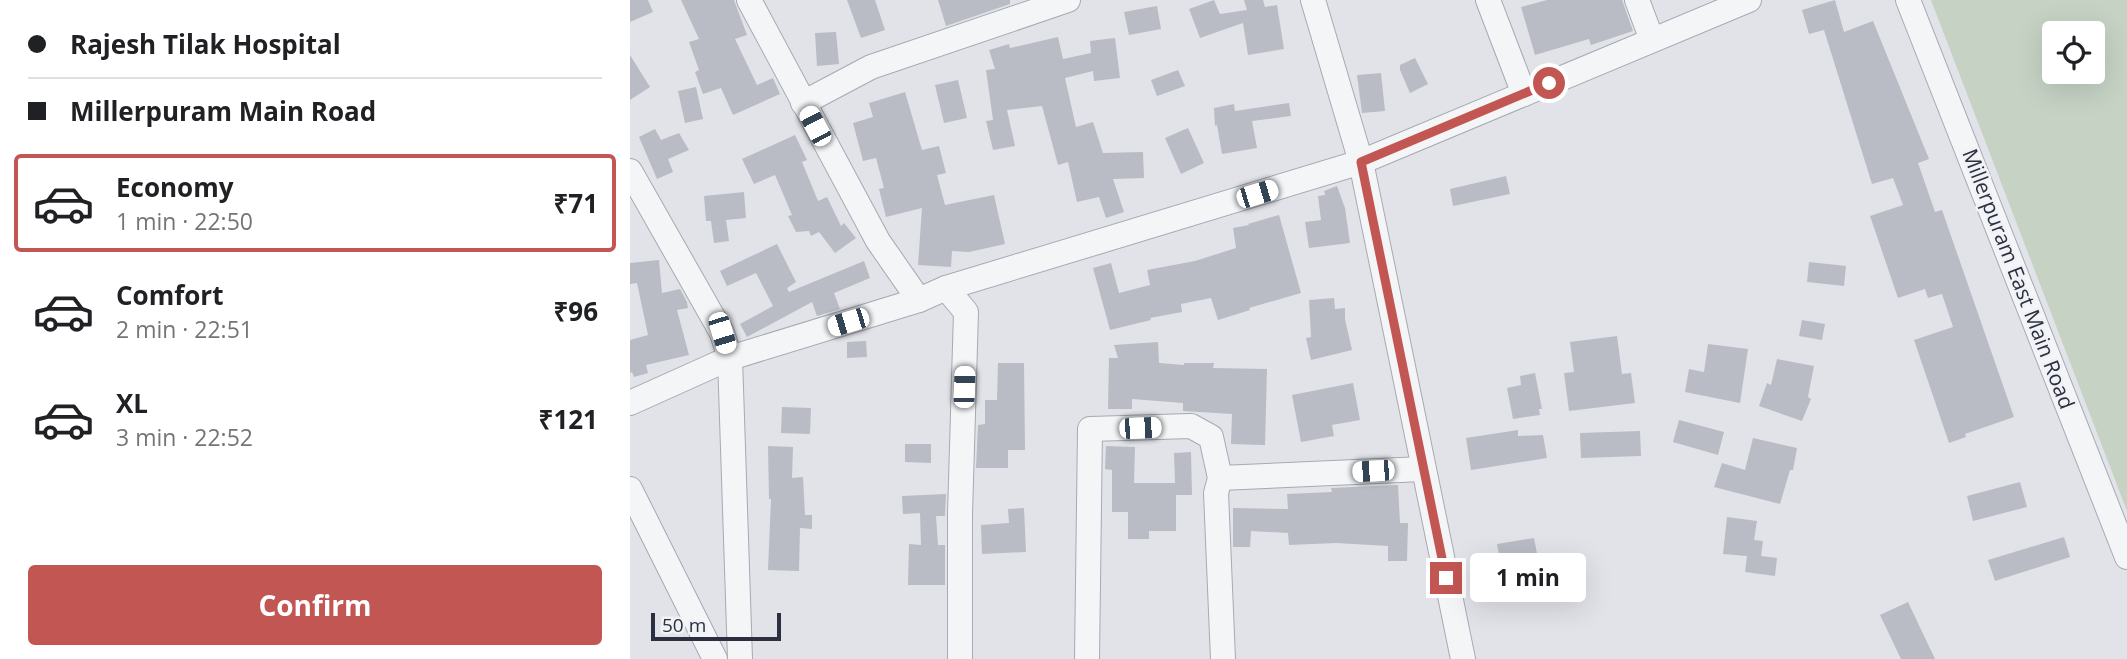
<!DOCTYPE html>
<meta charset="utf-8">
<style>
:root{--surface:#fff;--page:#f2f2f2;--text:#202124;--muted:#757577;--line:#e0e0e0;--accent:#c25652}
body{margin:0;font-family:"Open Sans",sans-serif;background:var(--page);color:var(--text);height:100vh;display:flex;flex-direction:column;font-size:26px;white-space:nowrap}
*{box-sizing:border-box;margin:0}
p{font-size:23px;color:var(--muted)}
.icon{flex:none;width:38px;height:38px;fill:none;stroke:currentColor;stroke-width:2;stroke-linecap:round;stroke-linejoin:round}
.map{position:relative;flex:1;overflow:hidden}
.sheet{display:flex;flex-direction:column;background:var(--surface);width:630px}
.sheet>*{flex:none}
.top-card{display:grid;align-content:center;height:154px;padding:0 28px;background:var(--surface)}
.tools{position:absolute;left:1412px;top:21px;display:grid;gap:14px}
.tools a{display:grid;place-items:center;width:63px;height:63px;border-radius:7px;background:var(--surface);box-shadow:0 7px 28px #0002;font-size:35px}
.scale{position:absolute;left:21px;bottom:18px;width:130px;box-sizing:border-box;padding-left:7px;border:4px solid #2b2f3f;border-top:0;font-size:19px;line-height:24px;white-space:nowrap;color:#2b2f3f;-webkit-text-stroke:5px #f1f2f6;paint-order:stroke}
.end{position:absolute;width:32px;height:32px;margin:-16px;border:9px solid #c25652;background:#fff;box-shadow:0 0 0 4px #fff}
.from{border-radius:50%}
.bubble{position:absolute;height:49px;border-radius:7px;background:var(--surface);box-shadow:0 7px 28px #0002;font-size:23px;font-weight:700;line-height:49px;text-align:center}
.car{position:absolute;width:21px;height:42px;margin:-21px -10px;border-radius:9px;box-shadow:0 0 5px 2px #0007;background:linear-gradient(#fff 24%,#345 0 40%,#fff 0 76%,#345 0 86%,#fff 0)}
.top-card b{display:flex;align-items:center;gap:24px;height:66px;font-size:26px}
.top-card b+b{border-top:2px solid var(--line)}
.top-card i{width:18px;height:18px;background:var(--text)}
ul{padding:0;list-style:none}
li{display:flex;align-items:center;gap:21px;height:98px;margin:0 14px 10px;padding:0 14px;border:4px solid transparent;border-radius:7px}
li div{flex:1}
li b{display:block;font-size:26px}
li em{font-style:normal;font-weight:700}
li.selected{border-color:var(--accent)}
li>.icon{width:63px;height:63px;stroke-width:1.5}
.primary-button{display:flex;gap:14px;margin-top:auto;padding:14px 28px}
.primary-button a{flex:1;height:80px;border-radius:7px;background:var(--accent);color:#fff;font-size:28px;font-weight:700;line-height:80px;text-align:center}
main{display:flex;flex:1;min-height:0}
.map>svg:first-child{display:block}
.green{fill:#c5d2c4;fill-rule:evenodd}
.building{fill:#b9bcc5}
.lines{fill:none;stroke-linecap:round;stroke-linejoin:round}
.minor-casing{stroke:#a7a9b3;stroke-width:26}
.minor{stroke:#f4f5f7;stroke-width:24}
.route{stroke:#c25652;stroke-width:9}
.labels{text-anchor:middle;stroke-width:5;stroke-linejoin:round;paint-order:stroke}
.street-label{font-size:21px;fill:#2b2f3f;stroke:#f1f2f6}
</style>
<main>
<section class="sheet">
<div class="top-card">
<b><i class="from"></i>Rajesh Tilak Hospital</b>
<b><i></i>Millerpuram Main Road</b>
</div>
<ul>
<li class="selected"><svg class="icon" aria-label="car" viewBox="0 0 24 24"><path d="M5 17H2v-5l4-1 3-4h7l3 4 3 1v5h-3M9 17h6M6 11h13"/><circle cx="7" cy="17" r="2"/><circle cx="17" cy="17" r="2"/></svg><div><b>Economy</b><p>1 min · 22:50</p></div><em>₹71</em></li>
<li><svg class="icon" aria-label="car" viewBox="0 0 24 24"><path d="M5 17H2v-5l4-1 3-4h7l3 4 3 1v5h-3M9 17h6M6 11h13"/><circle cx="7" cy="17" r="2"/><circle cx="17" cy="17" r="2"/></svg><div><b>Comfort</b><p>2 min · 22:51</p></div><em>₹96</em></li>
<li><svg class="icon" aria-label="car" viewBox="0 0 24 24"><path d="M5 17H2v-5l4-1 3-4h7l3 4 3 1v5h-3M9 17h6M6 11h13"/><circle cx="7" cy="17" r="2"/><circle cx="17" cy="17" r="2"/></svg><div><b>XL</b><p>3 min · 22:52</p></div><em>₹121</em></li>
</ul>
<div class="primary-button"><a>Confirm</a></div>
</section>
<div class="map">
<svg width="1497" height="659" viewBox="0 0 1497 659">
<rect width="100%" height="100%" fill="#e2e3e9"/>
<path class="green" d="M1301,0H1497V511ZM1424,33H1463V72H1424Z"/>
<g class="building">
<path d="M0,0H18L23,12L0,22Z"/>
<path d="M51,0H104L117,35L105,39L127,85L143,78L150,94L103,115L91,88L73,94L65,72L69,70L59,42L69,39Z"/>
<path d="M217,0H245L255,30L231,38Z"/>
<path d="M308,0H380V4L316,26Z"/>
<path d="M584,0L590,14L617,10L614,0H633L635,7L647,5L654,49L618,55L613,23L570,38L559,9Z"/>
<path d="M917,0H992L1003,31L961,45L959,39L905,55L891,7Z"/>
<path d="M1205,0L1214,32L1243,21L1299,159L1288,163L1305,212L1312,210L1384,417L1335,434L1336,437L1319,443L1284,340L1323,327L1312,294L1298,298L1295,289L1268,298L1240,216L1273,205L1263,178L1242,184L1194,30L1179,34L1172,10Z"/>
<path d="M527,6L531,29L499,35L494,12Z"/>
<path d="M206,32L209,64L187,66L185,33Z"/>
<path d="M428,37L433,59L461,53L460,41L485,38L490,78L464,81L463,71L435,78L446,127L463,122L473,153L513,152L514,178L483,179L494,212L476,218L469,197L447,202L438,162L428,165L412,106L377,110L385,146L363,150L356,121L363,120L356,70L365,69L359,50L379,44L380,48Z"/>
<path d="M0,55L20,87L0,100Z"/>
<path d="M785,58L798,84L780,93L770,70V65Z"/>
<path d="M548,70L555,86L527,96L521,80Z"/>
<path d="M751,73L755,111L732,113L727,75Z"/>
<path d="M328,80L337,118L314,123L305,85Z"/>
<path d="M66,87L73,119L55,123L48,91Z"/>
<path d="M275,92L292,150L309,146L316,173L307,175L315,205L364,195L375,244L339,252L322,251L321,267L288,265L292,208L256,217L249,189L254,188L246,158L233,161L223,123L243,117L239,103Z"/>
<path d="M659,103L661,116L622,121L627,148L592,154L587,125L585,126L584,108L604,104L605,111Z"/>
<path d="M558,128L574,163L551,174L535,138Z"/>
<path d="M25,129L31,140L49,133L59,150L38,159L43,172L27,179L9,137Z"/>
<path d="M165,135L177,160L172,162L188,201L197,197L211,226L214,223L226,238L205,253L189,232L181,236L179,231L166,232L158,216L162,215L145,175L124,184L112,159Z"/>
<path d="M876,176L880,194L823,206L820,189Z"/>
<path d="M707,186L715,208L720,243L679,248L675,222L691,220L688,196L695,195L694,191Z"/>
<path d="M114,192L116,218L96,220L99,241L84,243L81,221H76L74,196Z"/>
<path d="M649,215L671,293L619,308L620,310L588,320L581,298L551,304L552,312L520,318L521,320L480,330L463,268L481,263L489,293L520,285L517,270L565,261L606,248L603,228L619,225L618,224Z"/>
<path d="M147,244L166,282L157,288L159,292L234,261L240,278L204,293L210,309L187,316L182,302L117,337L110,324L143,306L126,273L97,286L90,271Z"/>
<path d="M29,260L32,293L50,289L57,302L58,308L47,310L59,355L16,365L18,373L4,377L2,372L0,373V340L18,335L7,283L0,284V263Z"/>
<path d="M1179,262L1216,266L1214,286L1177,282Z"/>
<path d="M704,298L705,309L715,308V319L722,350L681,360L676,338L681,337L679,300Z"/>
<path d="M1172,320L1195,324L1192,340L1169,336Z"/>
<path d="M987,336L992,374L1001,373L1005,403L939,411L934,373L944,372L940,342Z"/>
<path d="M236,341L237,357L217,358V342Z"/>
<path d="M528,342L529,363L554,365V363H584L583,368L637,369L635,445L601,444L602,414L553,411V403L502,399V409H478L479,358H488L484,345Z"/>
<path d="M1078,344L1118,349L1110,403L1055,392L1059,369L1074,372Z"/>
<path d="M1147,359L1184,366L1178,397L1181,399L1172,421L1129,406L1137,383L1141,385Z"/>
<path d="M368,363H394L395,450H378V468H346L348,425L355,424V400H367Z"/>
<path d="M905,373L912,409H909L910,415L883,419L877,388L891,385L890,376Z"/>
<path d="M723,383L730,420L702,425L704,436L671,442L662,395Z"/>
<path d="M152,407L181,408L180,434L151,433Z"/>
<path d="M1049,420L1094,432L1088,455L1043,442Z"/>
<path d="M888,430V436L913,435L917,458L841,470L836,438Z"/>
<path d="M1010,431L1011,456L951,458L950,433Z"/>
<path d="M1123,438L1167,448L1163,470H1160L1150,504L1084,487L1092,463L1115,470Z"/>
<path d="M275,444H301V463L275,462Z"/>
<path d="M138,446L163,447L162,478L173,477L175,515H182V529L170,528L169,571L138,570L141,499H139Z"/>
<path d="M476,446L505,447L504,483H545L544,453L561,452L562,495H546V531H519V539H498V512H482V470L475,469Z"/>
<path d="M1390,482L1397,507L1343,521L1337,496Z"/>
<path d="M768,485L770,523H778L777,561H758V546L706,543L659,545L658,533L621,531L620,547H603V508L658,509L657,494L702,492L701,488Z"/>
<path d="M316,494L315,516H306L308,545H315V585H278L279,544L291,545L290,513L273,514L272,496Z"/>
<path d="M394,508L396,552L352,554L351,525L379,523L378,509Z"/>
<path d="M1097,517L1127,521L1124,540L1133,541L1131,556L1147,558L1145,576L1115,572L1117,556L1093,554Z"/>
<path d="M1434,537L1440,557L1365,581L1358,560Z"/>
<path d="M904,538L909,564L941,558L944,575L875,588L867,544Z"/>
<path d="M1278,602L1305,659H1271L1250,615Z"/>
</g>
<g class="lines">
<defs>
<g id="minor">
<path d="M119,0L248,241L289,300"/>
<path d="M683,0L731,162L833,659"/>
<path d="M858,0L894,94"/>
<path d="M1007,0L1022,40"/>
<path d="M1278,0L1497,557"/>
<path d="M173,103L241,67L438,0"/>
<path d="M0,171L92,333L100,358L110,659"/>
<path d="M316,288L336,312L330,514V659"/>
<path d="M0,403L100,358L289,300L316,288L731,162L1119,0"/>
<path d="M590,478L793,469"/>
<path d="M0,489L85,659"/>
<path d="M457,659L460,429L561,426L581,437L590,478L586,493L593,659"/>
</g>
</defs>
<use href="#minor" class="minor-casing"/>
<use href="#minor" class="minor"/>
</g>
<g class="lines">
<path class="route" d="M816,578L731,162L919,83"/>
</g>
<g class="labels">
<g class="street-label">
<text transform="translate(1388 279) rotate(69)" y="7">Millerpuram East Main Road</text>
</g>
</g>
</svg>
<div class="tools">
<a><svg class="icon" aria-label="locate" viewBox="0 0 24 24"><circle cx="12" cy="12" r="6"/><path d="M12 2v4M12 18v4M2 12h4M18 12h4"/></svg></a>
</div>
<div class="scale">50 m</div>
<i class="end from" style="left:919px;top:83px"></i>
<i class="end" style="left:816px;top:578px"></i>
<div class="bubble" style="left:840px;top:553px;width:116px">1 min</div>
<i class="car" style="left:185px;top:126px;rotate:332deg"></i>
<i class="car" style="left:627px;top:194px;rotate:73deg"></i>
<i class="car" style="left:218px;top:322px;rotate:253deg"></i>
<i class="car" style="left:92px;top:333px;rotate:163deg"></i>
<i class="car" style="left:334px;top:387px;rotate:2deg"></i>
<i class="car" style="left:510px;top:428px;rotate:88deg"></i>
<i class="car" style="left:743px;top:471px;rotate:267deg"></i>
</div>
</main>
